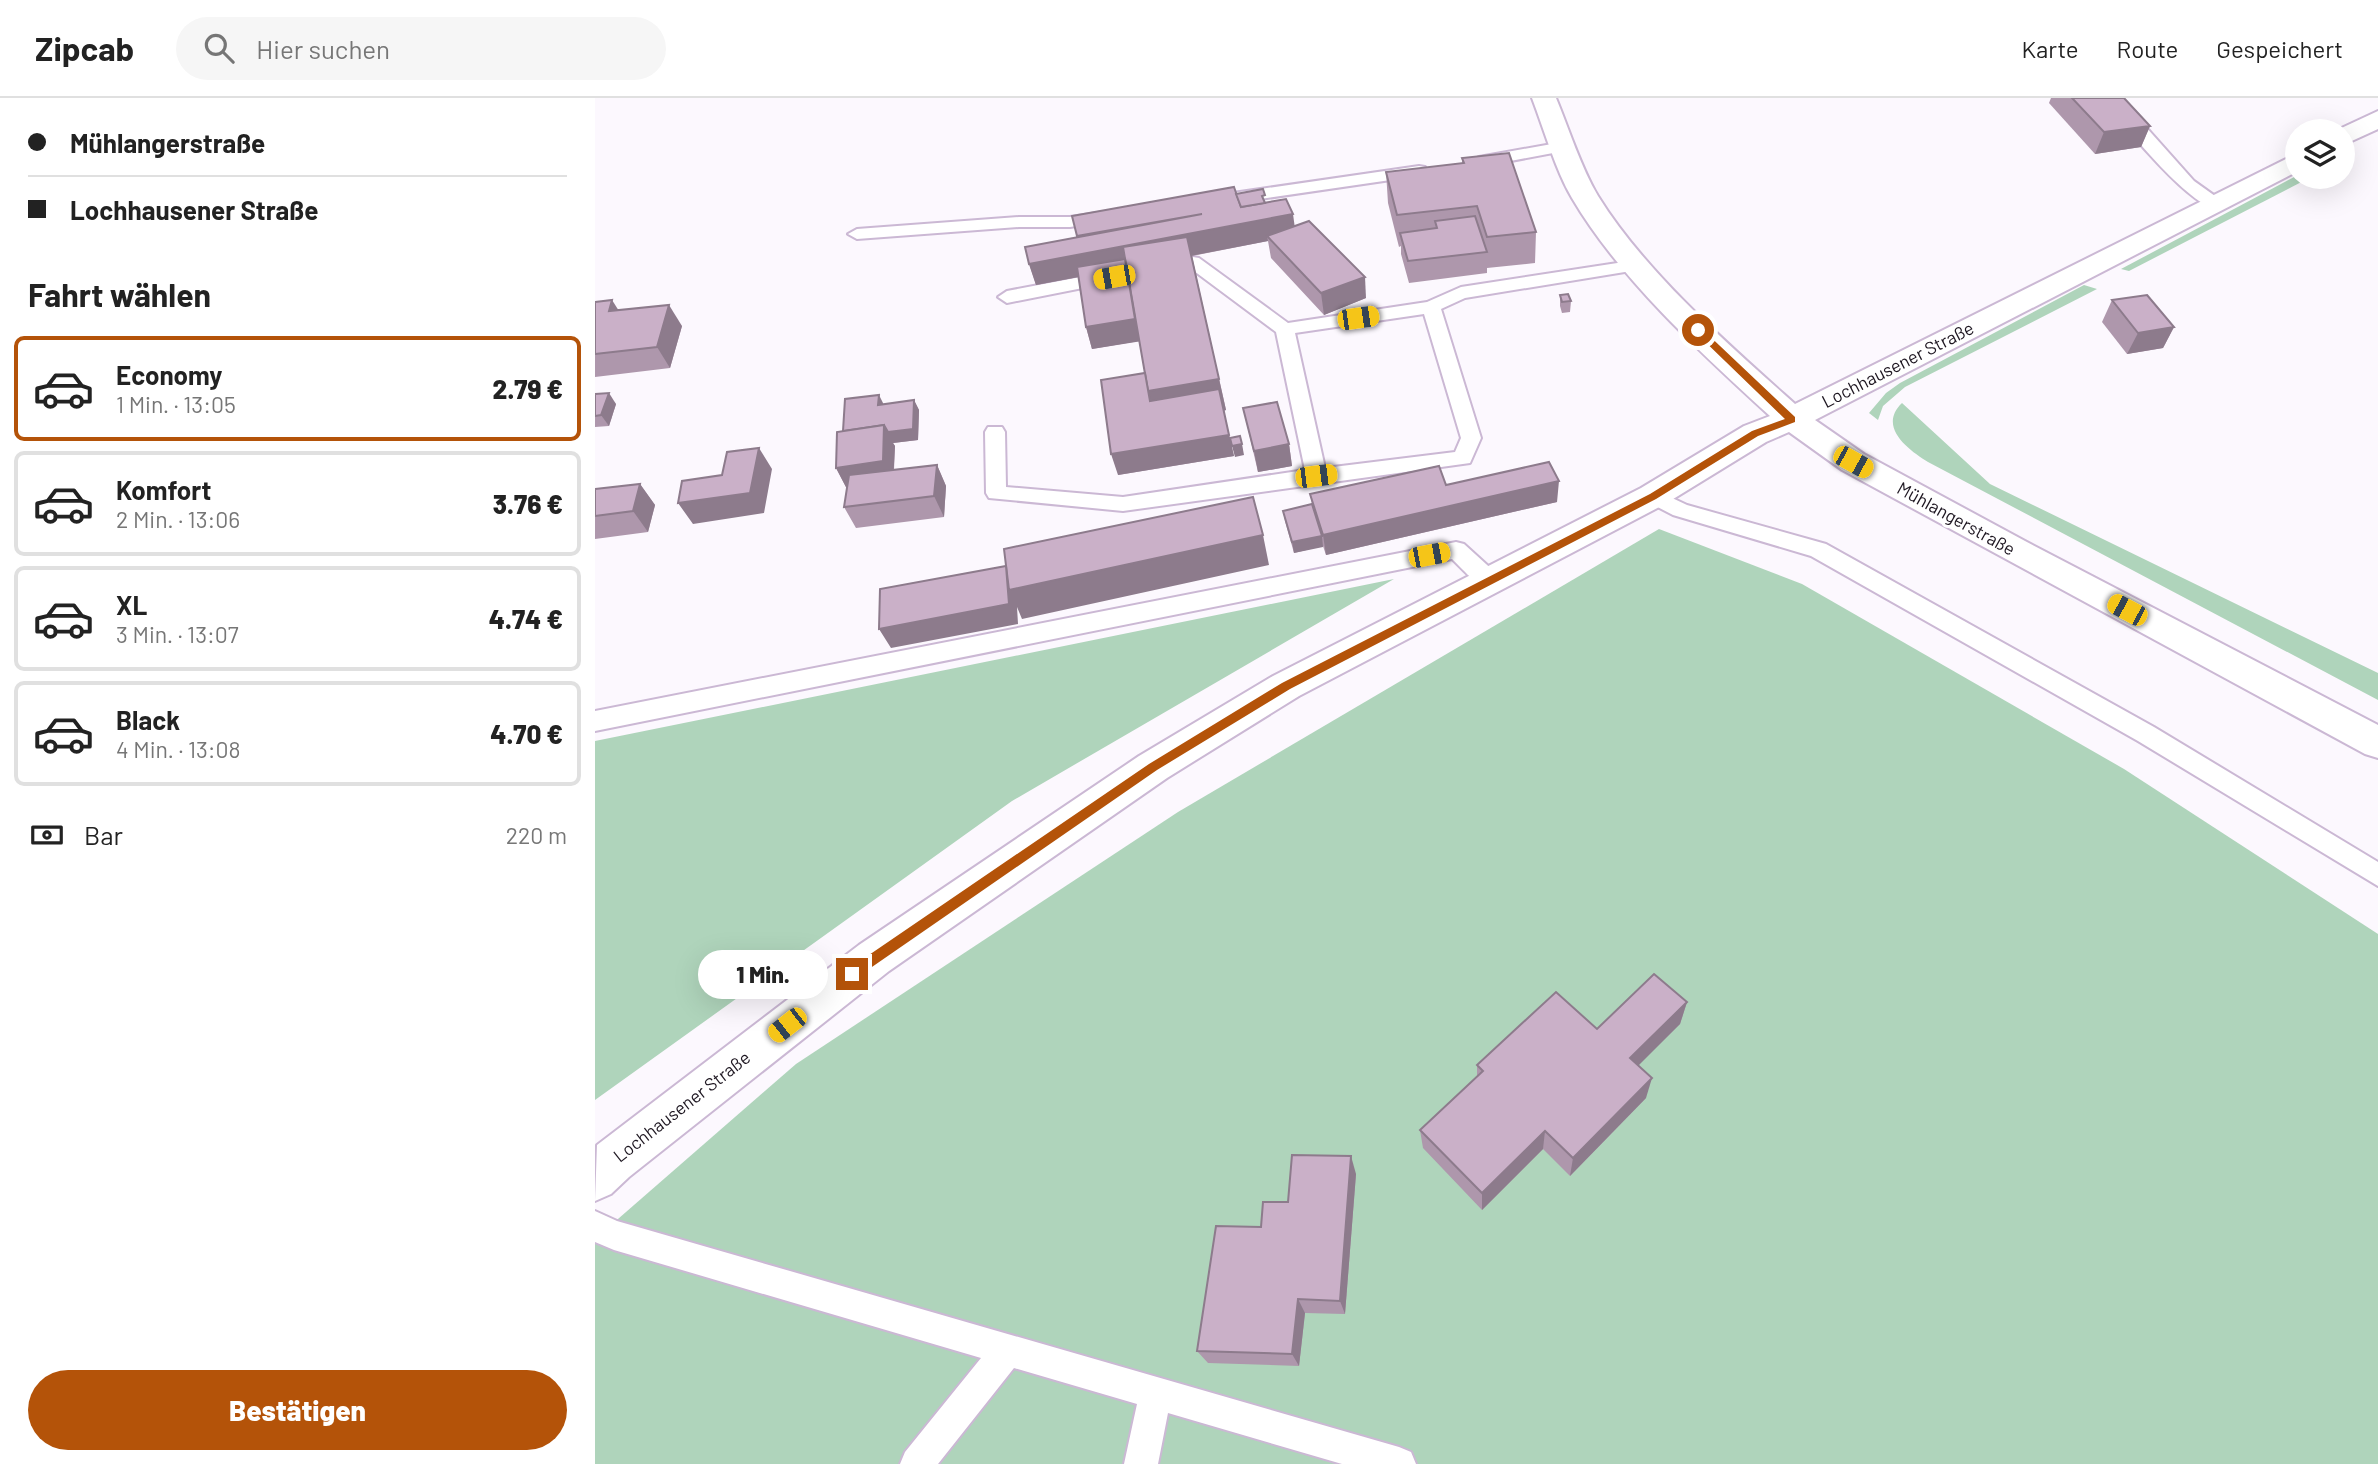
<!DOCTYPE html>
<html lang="de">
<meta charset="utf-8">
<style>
:root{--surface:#fff;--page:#f6f6f6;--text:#222;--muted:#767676;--line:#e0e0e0;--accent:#b45309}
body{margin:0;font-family:Barlow,sans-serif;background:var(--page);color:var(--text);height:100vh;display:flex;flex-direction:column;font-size:26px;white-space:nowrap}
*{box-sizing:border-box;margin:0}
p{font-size:23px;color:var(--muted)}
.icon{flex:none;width:38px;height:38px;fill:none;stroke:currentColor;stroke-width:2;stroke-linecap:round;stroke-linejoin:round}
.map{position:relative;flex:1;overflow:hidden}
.side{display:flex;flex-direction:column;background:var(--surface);width:595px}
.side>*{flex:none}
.banner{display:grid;align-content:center;height:154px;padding:0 28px;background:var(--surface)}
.controls{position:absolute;left:1690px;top:21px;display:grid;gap:14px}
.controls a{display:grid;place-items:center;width:70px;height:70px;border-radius:50%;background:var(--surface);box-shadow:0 7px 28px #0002;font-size:35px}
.end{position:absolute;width:32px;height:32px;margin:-16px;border:9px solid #b45309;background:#fff;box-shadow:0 0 0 4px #fff}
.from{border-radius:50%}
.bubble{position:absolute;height:49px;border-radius:24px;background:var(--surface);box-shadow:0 7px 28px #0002;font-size:23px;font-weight:800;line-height:49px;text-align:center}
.car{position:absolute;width:21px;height:42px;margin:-21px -10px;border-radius:9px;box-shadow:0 0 5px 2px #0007;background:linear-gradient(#f5c518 24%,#345 0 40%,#f5c518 0 76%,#345 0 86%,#f5c518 0)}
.banner b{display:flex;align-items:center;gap:24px;height:66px;font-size:26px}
.banner b+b{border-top:2px solid var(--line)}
.banner i{width:18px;height:18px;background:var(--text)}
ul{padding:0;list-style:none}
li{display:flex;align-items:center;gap:21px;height:105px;margin:0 14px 10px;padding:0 14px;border:4px solid var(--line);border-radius:10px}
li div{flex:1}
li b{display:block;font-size:26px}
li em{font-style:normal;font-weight:800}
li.selected{border-color:var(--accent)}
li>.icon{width:63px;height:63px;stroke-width:1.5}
h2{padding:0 28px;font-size:32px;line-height:84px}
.pay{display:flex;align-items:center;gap:18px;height:77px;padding:0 28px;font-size:26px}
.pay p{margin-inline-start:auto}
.button{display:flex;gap:14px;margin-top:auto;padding:14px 28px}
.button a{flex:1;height:80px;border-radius:42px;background:var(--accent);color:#fff;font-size:28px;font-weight:800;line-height:80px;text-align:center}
header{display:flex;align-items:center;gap:42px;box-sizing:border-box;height:98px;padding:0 35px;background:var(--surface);border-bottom:2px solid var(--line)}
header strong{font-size:33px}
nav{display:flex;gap:38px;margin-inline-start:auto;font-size:24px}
.search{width:490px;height:63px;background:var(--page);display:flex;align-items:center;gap:18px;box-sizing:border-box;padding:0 24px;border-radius:38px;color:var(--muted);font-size:26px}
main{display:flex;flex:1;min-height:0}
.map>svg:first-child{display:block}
.green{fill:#afd4bb}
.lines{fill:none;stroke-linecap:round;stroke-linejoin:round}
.lane-casing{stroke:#cbb8d4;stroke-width:4}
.secondary-casing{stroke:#cbb8d4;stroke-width:4}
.lane{fill:#fff;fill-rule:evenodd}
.secondary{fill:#fff;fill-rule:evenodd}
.wall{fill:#ae97ac}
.shaded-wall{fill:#8d7b8c}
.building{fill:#cab0c8;stroke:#8d7b8c;stroke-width:2}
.route{fill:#b45309}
.labels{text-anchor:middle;stroke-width:6;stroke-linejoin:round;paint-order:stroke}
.street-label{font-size:18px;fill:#1d1620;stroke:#fff}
</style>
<header>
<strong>Zipcab</strong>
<div class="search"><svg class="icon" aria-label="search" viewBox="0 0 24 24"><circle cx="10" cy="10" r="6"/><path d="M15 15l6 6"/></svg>Hier suchen</div>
<nav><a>Karte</a><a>Route</a><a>Gespeichert</a></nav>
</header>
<main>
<section class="side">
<div class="banner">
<b><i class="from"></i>Mühlangerstraße</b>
<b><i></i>Lochhausener Straße</b>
</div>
<h2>Fahrt wählen</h2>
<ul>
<li class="selected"><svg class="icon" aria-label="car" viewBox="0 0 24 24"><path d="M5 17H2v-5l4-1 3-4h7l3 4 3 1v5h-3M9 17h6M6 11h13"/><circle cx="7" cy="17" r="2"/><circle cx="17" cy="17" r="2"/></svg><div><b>Economy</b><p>1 Min. · 13:05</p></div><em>2.79 €</em></li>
<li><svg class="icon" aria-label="car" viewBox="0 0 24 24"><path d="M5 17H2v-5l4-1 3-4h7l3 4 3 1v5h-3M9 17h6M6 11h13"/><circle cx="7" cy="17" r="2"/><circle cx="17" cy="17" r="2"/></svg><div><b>Komfort</b><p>2 Min. · 13:06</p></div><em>3.76 €</em></li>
<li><svg class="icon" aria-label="car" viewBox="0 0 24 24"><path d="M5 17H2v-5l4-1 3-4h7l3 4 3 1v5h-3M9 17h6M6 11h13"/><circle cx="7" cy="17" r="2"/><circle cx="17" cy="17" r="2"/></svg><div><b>XL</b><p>3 Min. · 13:07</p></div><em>4.74 €</em></li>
<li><svg class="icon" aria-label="car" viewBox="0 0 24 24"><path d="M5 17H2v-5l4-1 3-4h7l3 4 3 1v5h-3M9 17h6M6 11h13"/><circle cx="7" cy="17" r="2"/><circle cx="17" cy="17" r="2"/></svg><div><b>Black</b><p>4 Min. · 13:08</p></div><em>4.70 €</em></li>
</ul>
<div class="pay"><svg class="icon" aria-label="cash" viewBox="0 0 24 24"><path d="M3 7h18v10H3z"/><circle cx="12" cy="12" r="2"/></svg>Bar<p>220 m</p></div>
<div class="button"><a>Bestätigen</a></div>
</section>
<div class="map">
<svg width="1783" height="1366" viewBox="0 0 1783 1366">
<rect width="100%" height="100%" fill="#fcf8fe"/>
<g class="green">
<path d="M1703,77L1716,79L1534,173L1526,171Z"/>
<path d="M1489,187L1502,191L1310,289L1288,308L1283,322L1274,315L1291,295L1305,285Z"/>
<path d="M1307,305L1395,386L1783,575V602L1333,364C1314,352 1282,329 1307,305Z"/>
<path d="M1064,431L1207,486L1529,671L1783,836V1366H0V1141L201,966L583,714Z"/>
<path d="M799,481L417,703L0,1002V643Z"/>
</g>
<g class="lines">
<defs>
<g id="lane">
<path d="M1508,0H1525L1599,83L1627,103L1630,107L1627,111C1600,117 1525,23 1508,0Z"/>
<path d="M968,44L976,49L974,52L884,69L876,64L884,59Z"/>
<path d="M824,68L830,69L832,73L830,77L638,105L629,100L638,95Z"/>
<path d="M509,114L515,115L518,119L515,123L475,129H424L262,141L253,136L262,131L424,119H475Z"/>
<path d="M598,159L604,160L693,225L832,204L866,189L1042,162L1051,167L1042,172L870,200L846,211L886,340L875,365L528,413L394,400L391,395L390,334L393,329H407L410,334L411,389L528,399L710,372L681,234L595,170L567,175L558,170L561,166ZM829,216L866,340L860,354L730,370L700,235Z"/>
<path d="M517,173L523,175L526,179L523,183L412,205L403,199L412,193Z"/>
<path d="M1058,391L1092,407L1231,446L1559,629L1783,764V788L1543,643L1216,458L1078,417L1051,403L1048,398L1051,393Z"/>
<path d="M861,444L869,446L902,476L905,482L902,488C884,493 869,472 857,461L0,633V613Z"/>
<path d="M0,1113L22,1123L804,1349L816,1354L821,1366H747L573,1315L563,1366H529L542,1306L419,1270L343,1366H305L310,1354L386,1260L19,1152L0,1144Z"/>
</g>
<g id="secondary">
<path d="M937,0H961C974,31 986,70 1003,98C1050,174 1134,247 1200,306L1703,55V73L1220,322L1269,356L1430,443L1783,627V660L1770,656L1247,372L1194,334L1171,344L1070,406L704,598L572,680L294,873L34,1079L16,1096L0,1103L2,1047L264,847L544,658L678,578L1046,390L1149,328L1175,318C1106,255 1024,180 977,100C960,71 949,31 937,0Z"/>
<path d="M1783,13V31L1748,47V33H1740Z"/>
</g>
</defs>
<use href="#lane" class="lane-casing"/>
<use href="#secondary" class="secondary-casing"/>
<use href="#lane" class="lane"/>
<use href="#secondary" class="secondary"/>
</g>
<g class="wall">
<path d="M1456,0H1529L1555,28L1546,49L1500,56L1454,5Z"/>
<path d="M867,60L941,134L940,165L892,170V175L814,185L806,156V148L804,149L793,105L791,74L867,65Z"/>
<path d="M642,97L671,105L699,128L771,200L729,217L676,160L673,143L597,158L631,312L629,313L639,358L523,377L550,275L544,243L497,251L491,229L483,179L441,187L434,166Z"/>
<path d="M965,197L976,203L975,214L967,215L965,208Z"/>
<path d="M1517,202L1579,229L1568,250L1532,256L1507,224Z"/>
<path d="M0,204L24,212L87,228L75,270L0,279Z"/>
<path d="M0,296L21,306L14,328L0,329Z"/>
<path d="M319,302L324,312L323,342L298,345L300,348L299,372L342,367L351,388L349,419L261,430L249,409L252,391L241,370L248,333L289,306Z"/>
<path d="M648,310L694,346L697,368L663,374Z"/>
<path d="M45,386L60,407L53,434L0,441V391Z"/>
<path d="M851,387L962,404L731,457L728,448L699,455L690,423L688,413L717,406L715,396Z"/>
<path d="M1092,904L1085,926L1043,967L1051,1000L975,1078L948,1051L887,1112L828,1050L825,1032L882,979V967Z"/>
<path d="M761,1076L750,1216L710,1215L704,1268L613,1265L602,1253L666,1129L693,1104Z"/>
</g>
<g class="shaded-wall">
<path d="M1555,28L1546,49L1500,56L1509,34Z"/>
<path d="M607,116H698L701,138H672L673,143L533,170L547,243L497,251L491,229L532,170L441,187L434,166L487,156L482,138Z"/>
<path d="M770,179L771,200L729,217L726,195Z"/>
<path d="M17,202L31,224L14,213Z"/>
<path d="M74,207L87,228L75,270L62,249Z"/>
<path d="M1579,229L1568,250L1532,256L1543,235Z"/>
<path d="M624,281L631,312L561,324L553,293Z"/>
<path d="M14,295L21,306L14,328L6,317Z"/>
<path d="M284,297L289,307H283Z"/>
<path d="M319,302L324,312L323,342L298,345L300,348L298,384L252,391L241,370Z"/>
<path d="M634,337L639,358L523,377L516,356Z"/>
<path d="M647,346L649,357L640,359L637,348Z"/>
<path d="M694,346L697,368L663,374L659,353Z"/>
<path d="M164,350L177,371L169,415L98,426L83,405L155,395Z"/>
<path d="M342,367L351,388L349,419L339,398Z"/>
<path d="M964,383L962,404L731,457L728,437Z"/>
<path d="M45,386L60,407L53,434L38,413Z"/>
<path d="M668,437L674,467L427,521L422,509L423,526L296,550L284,531L411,468Z"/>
<path d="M727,438L728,449L699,455L697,444Z"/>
<path d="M1092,904L1085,926L1030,981L1035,960Z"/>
<path d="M1057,980L1051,1000L975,1078L978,1060Z"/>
<path d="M950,1033L948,1051L887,1112V1095Z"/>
<path d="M756,1058L761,1076L750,1216L745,1203Z"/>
<path d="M703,1201L710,1215L704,1268L697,1256Z"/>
</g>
<g class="building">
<path d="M1477,0H1529L1555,28L1509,34Z"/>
<path d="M914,55L941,134L892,139L882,108L802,117L791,74L869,65L867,60Z"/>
<path d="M639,89L646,109L691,101L698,116L434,166L430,149L607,116L482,138L477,118Z"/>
<path d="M668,91L670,97L667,98L670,105L646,109L641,96Z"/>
<path d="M880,118L892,154L813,163L805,135L842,130L840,123Z"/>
<path d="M714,123L770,179L726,195L672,138Z"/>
<path d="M592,139L624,281L553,293L528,149Z"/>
<path d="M530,161L540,221L491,229L482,169Z"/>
<path d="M973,196L976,203L967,204L965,197Z"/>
<path d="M1552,197L1579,229L1543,235L1517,202Z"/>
<path d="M17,202L14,213L74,207L62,249L0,256V204Z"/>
<path d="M550,275L555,303L624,291L634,337L516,356L506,282Z"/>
<path d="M14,295L6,317L0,318V296Z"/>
<path d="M284,297L283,307L319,302L318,331L293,334L289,327L248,333L250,301Z"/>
<path d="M682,304L694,346L659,353L648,310Z"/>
<path d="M289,327L288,363L241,370L242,334Z"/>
<path d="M645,338L647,346L637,348L635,340Z"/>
<path d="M164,350L155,395L83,405L87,383L127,377L132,354Z"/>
<path d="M954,364L964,383L728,437L715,396L844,368L851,387Z"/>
<path d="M342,367L339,398L249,409L254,377Z"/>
<path d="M45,386L38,413L0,418V391Z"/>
<path d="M658,399L668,437L414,492L409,451Z"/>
<path d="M717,406L727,438L697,444L688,413Z"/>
<path d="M411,468L414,506L284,531L285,491Z"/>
<path d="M1059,876L1092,904L1035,960L1057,980L978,1060L950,1033L887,1095L825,1032L888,973L882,967L961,894L1002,931Z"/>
<path d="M697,1057L756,1058L745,1203L703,1201L697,1256L602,1253L621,1128L666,1129L668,1104H693Z"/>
</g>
<path class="route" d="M1100,230H1106L1200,319V324L1163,338L1061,401L695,591L562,672L261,880H252V872L554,666L687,585L1055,396L1157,333L1190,321L1100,234Z"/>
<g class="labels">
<g class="street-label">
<text transform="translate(1303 267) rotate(-27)" y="6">Lochhausener Straße</text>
<text transform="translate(1361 421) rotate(29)" y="6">Mühlangerstraße</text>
<text transform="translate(87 1009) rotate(-38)" y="6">Lochhausener Straße</text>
</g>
</g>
</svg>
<div class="controls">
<a><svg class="icon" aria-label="layers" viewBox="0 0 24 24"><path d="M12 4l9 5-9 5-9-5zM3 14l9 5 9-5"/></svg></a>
</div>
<i class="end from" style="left:1103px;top:232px"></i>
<i class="end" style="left:257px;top:876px"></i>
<div class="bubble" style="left:103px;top:852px;width:130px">1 Min.</div>
<i class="car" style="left:519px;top:179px;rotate:260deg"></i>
<i class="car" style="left:763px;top:220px;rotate:82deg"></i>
<i class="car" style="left:1258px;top:364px;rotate:119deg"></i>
<i class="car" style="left:721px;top:378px;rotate:83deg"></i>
<i class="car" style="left:834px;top:457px;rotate:79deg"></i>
<i class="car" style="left:1532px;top:512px;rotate:298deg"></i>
<i class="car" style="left:192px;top:927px;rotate:232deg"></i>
</div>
</main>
